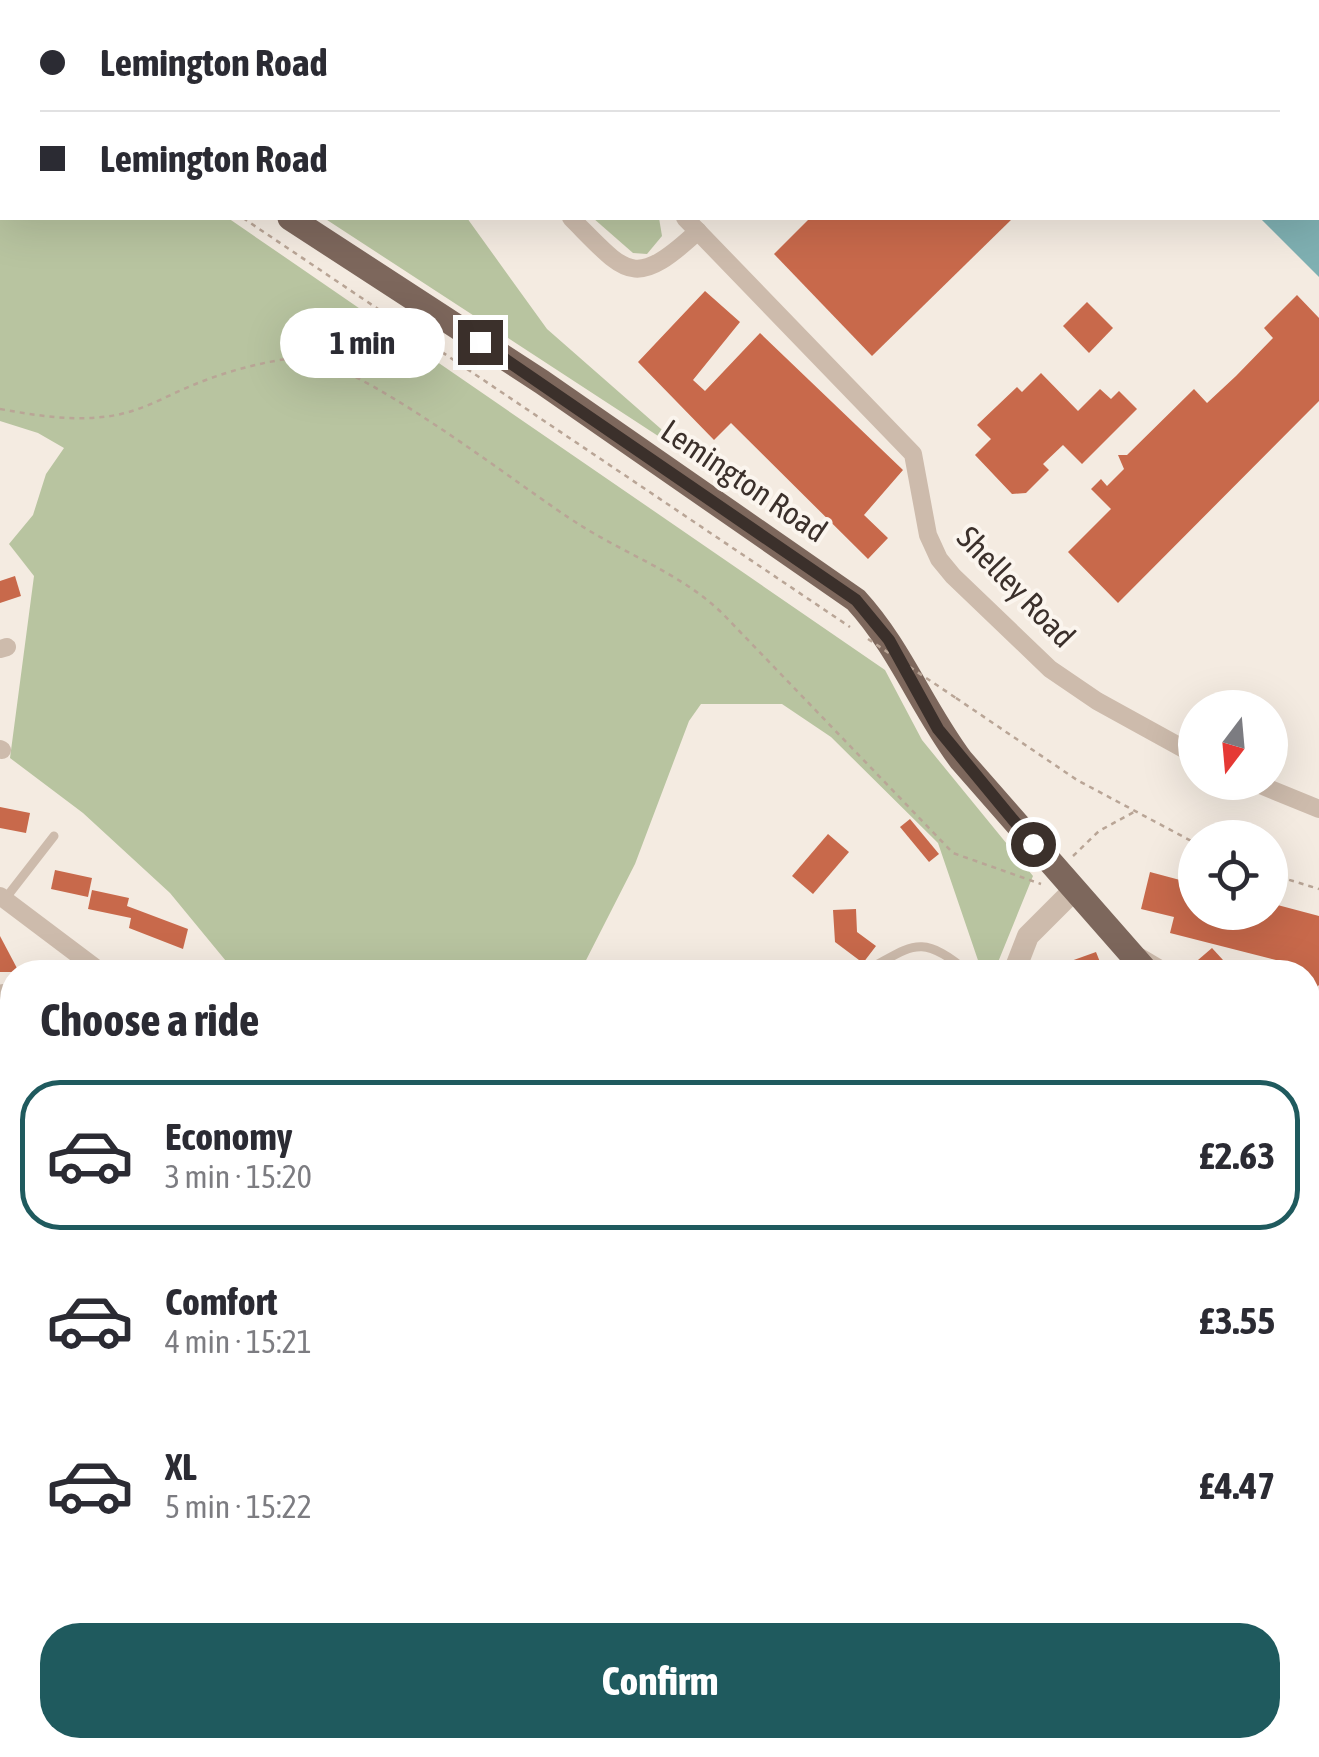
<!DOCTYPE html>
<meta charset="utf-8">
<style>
:root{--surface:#fff;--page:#f7f7f7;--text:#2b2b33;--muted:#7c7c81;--line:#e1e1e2;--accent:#1f5a5e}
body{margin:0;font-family:"Asap Condensed",sans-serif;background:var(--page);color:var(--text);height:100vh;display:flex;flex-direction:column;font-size:38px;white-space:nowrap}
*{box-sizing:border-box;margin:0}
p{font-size:32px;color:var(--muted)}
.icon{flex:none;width:55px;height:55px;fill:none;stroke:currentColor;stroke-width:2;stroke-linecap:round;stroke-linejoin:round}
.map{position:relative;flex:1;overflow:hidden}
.drawer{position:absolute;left:0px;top:960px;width:1320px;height:798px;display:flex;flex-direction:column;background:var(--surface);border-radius:40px 40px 0 0;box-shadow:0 10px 40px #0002}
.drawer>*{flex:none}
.banner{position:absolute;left:0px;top:0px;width:1320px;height:220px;box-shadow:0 10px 40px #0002;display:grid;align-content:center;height:220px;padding:0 40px;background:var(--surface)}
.needle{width:65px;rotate:196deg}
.buttons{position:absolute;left:1178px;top:690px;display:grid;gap:20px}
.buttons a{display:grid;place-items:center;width:110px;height:110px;border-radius:50%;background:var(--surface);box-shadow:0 10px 40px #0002;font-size:50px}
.end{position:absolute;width:45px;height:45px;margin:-22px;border:12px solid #3b302b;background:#fff;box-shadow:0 0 0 5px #fff}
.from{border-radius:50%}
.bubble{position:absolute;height:70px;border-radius:35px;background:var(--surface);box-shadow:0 10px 40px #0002;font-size:32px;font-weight:700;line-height:70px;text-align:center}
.banner b{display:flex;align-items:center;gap:35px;height:95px;font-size:38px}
.banner b+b{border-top:2px solid var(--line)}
.banner i{width:25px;height:25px;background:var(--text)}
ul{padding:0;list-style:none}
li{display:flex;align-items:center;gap:30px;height:150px;margin:0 20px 15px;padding:0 20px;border:5px solid transparent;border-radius:40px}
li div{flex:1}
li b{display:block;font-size:38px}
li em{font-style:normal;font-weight:700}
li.selected{border-color:var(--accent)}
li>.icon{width:90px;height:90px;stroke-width:1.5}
h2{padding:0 40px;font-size:45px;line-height:120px}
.cta{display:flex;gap:20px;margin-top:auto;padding:20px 40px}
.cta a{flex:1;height:115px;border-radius:40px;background:var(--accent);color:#fff;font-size:40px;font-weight:700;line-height:115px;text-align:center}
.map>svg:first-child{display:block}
.green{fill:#b8c4a0}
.water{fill:#7fb0b2}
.building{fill:#c8694b}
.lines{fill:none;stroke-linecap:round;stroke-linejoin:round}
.path{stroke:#b9a596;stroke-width:2.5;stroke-dasharray:5 5;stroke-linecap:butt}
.service{stroke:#cdbbac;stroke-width:9}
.minor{stroke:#cdbbac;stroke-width:18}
.tertiary{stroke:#cdbbac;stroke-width:22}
.primary{stroke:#7d675c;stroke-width:25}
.path-bridge{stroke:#b9a596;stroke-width:2.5;stroke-dasharray:5 5;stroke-linecap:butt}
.route{stroke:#3b302b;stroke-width:12}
.labels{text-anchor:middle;stroke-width:8;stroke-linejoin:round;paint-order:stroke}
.street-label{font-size:32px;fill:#3b302b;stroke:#fbf5ee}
</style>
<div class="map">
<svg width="1319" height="1757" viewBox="0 0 1319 1757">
<rect width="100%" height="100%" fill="#f4ebe1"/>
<g class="green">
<path d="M0,71L2,218H228L885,670L922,740L1033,876L994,972H982L938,843L831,737L782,704H701L689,721L635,864L580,972H235L170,893L83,813L10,758L34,576L9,544L33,515L46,474L64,448L38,433L0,421Z"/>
<path d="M324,218H467L547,329L701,464Z"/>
<path d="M593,218H659L662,236L647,254L633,253Z"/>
<path d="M1319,1302V1535L1308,1537V1315Z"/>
<path d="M343,1745H1050L1051,1757H349Z"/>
</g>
<path class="water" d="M1045,0H1319V277L1260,218H1318V2Z"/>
<g class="building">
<path d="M810,218H1013L872,356L774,254Z"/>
<path d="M705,291L740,322L693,380L705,391L760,333L903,470L864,515L888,538L868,559L731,423L714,440L638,362Z"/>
<path d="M1297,295L1319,318V401L1118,603L1068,552L1111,509L1091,489L1101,479L1107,486L1124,469L1118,455H1127L1194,389L1207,403L1236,376L1273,338L1264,328Z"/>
<path d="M1087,302L1113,328L1089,353L1063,326Z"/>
<path d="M1041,373L1078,411L1100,389L1111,399L1119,391L1137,409L1082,464L1063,445L1043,464L1049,470L1026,493L1012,494L975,455L991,439L977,425L1017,387L1022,392Z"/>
<path d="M15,576L21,596L0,603V581Z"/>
<path d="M0,807L30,813L26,833L0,828Z"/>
<path d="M910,819L939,854L929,862L900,827Z"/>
<path d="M828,834L849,852L813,894L792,876Z"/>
<path d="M55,870L92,878L88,897L51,889Z"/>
<path d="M1150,872L1195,884V912H1270V903L1319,916V985L1308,995V972H1262L1276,960L1170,933L1174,917L1141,909Z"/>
<path d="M92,890L129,898L127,906L188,929L183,949L129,928L131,918L88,909Z"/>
<path d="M856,909L857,932L876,946L863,963L835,942L833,910Z"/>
<path d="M0,936L19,972H0Z"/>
<path d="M1212,948L1234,972H1184Z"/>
<path d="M1096,952L1104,972H1044L1043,971Z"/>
<path d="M12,1041V1066L0,1073V1047Z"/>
<path d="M0,1150L12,1174V1231L0,1207Z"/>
<path d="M1308,1183L1319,1195V1202L1308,1213L1319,1225V1236L1308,1246Z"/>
<path d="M1308,1253L1319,1266V1293L1309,1321Z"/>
<rect x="1224" y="1745" width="28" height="12"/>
</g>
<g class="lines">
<g class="path">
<path d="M0,59L2,61"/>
<path d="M243,218L850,627"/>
<path d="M0,409C40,416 80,423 121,414C148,408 172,393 198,383C228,371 262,362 294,358C349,351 525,491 580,525C629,556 680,573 722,613L953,853L1041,884"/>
<path d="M956,698L1077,780L1195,843"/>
<path d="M1073,856L1099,831L1134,812"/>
<path d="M1270,874L1319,889"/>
<path d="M529,1745L533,1757"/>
<path d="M806,1745L811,1757"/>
<path d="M547,1757L551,1745"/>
</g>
<g class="service">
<path d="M5,899L54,836"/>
<path d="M1142,953L1174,972"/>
<path d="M863,972C911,948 918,930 968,972"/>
<path d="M1308,1100L1319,1090"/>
<path d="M1269,1757V1745"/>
</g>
<g class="minor">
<path d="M468,0L471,2"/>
<path d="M571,218C627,274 633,291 698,231"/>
<path d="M685,218L913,454L928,535L939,559L953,576L1050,669L1097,701L1195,755"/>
<path d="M0,649L7,647"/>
<path d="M0,749L2,750"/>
<path d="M1253,782L1319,809"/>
<path d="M0,896L101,972"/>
<path d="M0,995L3,993"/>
<path d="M0,1292L12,1294"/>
<path d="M1200,1745V1757"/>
<path d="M1312,1757L1319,1705"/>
</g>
<g class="tertiary">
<path d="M1014,972L1028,936L1072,892"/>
<path d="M1058,1757V1745"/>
</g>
<g class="primary">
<path d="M0,33L2,35"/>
<path d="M290,218L542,382L856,600C900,648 922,708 961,760L1147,972"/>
<path d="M1308,1149L1319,1159"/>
</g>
<path class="path-bridge" d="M868,639L956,698"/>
</g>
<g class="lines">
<path class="route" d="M480,342L856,600L889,640L938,729L1033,844"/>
</g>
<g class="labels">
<g class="street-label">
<text transform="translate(744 481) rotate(34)" y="11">Lemington Road</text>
<text transform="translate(1016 587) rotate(46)" y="11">Shelley Road</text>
</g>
</g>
</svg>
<div class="buttons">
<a><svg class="needle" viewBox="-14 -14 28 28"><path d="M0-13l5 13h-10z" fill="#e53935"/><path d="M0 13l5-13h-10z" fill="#7c7c81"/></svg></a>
<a><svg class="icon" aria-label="locate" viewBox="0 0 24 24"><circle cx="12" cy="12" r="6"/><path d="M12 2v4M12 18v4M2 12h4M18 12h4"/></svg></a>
</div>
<i class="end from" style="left:1033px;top:844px"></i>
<i class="end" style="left:480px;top:342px"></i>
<div class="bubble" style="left:280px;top:308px;width:165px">1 min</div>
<div class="banner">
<b><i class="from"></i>Lemington Road</b>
<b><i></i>Lemington Road</b>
</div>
<section class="drawer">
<h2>Choose a ride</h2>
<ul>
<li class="selected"><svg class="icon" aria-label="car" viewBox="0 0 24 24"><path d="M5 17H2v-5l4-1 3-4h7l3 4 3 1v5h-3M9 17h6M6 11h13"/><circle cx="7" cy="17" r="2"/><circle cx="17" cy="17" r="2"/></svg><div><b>Economy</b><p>3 min · 15:20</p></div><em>£2.63</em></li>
<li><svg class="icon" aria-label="car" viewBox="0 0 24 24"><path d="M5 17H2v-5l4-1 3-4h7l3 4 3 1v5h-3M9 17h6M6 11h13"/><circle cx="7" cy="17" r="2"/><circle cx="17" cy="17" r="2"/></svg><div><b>Comfort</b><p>4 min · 15:21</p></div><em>£3.55</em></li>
<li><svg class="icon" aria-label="car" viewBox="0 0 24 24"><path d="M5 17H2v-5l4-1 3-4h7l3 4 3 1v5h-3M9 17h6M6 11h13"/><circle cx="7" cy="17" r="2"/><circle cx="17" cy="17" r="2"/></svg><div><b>XL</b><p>5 min · 15:22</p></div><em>£4.47</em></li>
</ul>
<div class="cta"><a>Confirm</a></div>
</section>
</div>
